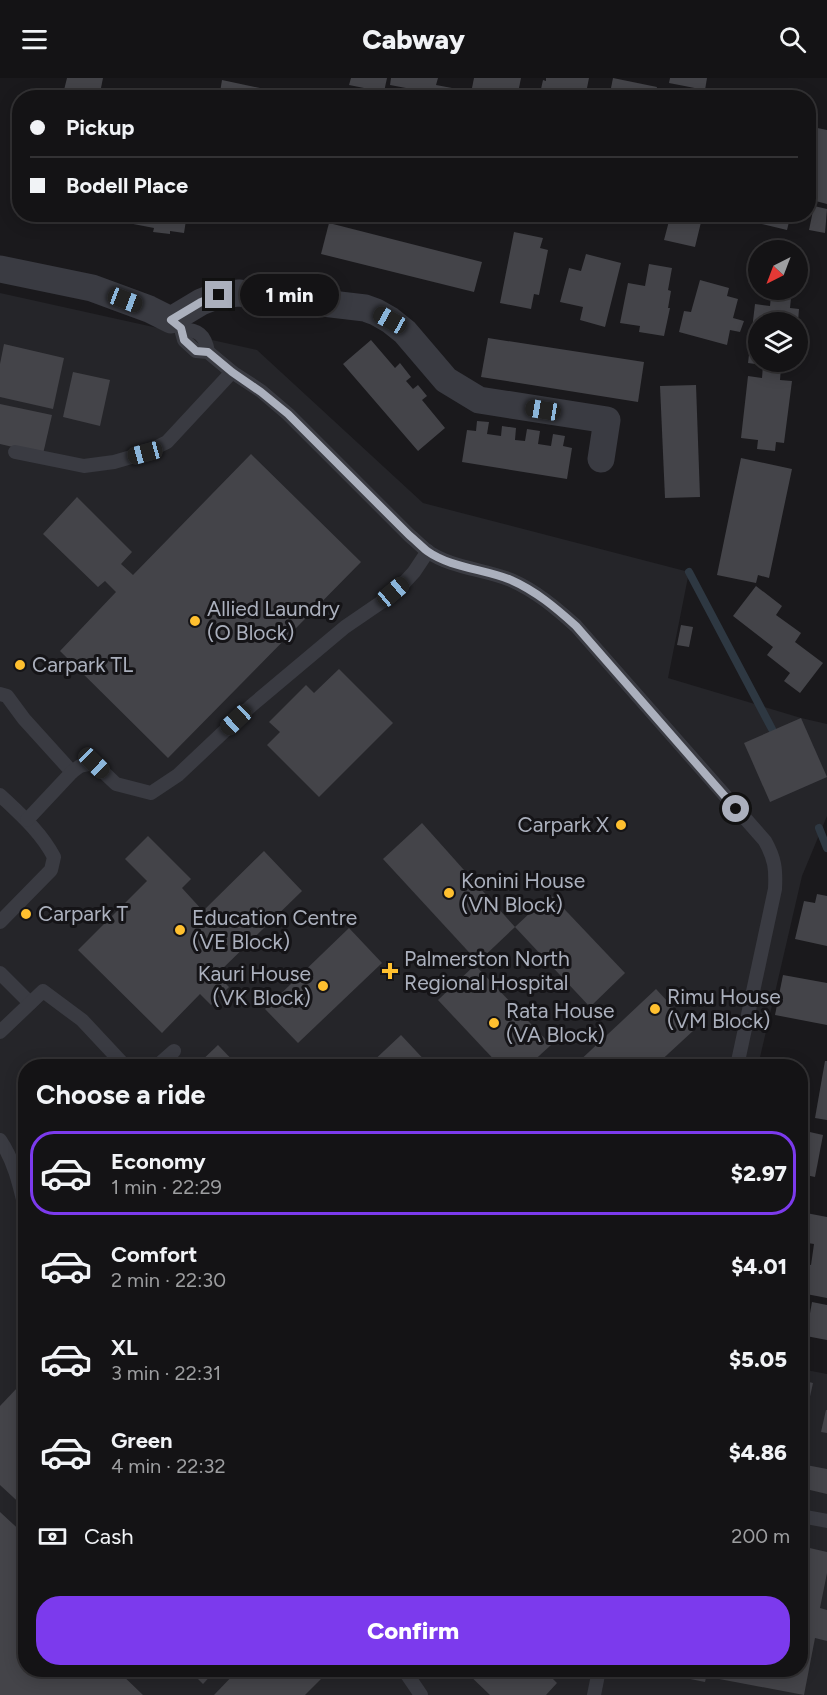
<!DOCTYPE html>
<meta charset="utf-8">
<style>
:root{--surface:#141315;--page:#1d1c1e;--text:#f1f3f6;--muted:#9d9ea0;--line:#333234;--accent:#7c3aed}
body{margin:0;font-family:Figtree,sans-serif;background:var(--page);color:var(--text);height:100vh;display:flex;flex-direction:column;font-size:22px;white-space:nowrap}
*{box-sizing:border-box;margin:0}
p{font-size:20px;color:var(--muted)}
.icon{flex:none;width:33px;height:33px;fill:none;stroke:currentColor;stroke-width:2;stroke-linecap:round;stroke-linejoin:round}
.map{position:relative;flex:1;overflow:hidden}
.panel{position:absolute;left:18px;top:981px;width:790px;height:618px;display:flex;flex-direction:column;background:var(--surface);border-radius:24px;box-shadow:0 3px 15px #0003,0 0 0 2px var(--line)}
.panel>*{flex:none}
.guide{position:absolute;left:12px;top:12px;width:804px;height:132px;border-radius:24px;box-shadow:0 3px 15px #0003,0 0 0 2px var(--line);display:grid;align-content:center;height:132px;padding:0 18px;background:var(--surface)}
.needle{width:39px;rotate:222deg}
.buttons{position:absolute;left:748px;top:162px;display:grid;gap:12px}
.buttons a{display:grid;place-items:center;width:60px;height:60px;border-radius:50%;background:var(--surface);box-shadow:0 3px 15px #0003,0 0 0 2px var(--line);font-size:30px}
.end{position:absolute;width:27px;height:27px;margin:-14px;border:8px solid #abb0bd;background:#111;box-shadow:0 0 0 3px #111}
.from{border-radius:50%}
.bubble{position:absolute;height:42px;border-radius:21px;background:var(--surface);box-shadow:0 3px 15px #0003,0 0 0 2px var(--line);font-size:20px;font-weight:800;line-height:42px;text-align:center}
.car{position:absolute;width:18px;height:36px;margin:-18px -9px;border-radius:8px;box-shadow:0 0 4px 2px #0007;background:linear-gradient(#222 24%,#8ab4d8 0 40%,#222 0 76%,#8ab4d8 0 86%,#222 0)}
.guide b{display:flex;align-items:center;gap:21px;height:57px;font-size:22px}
.guide b+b{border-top:2px solid var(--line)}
.guide i{width:15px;height:15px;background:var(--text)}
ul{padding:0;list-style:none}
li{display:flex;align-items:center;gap:18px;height:84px;margin:0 12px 9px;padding:0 6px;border:3px solid transparent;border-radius:24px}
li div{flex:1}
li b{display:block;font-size:22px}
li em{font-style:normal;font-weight:800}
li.current{border-color:var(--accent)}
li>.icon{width:54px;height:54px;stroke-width:1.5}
h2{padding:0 18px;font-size:27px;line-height:72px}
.pay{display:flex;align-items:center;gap:15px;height:66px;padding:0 18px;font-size:22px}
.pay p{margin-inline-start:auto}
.button{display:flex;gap:12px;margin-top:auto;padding:12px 18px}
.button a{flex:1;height:69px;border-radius:24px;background:var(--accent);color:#fff;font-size:24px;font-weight:800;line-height:69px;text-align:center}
header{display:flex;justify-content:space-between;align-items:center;height:78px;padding:0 18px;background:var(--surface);font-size:27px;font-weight:800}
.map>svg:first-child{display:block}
.built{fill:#252529}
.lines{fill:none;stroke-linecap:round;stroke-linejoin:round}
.stream{stroke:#2e3842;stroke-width:8}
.building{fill:#444449}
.service{stroke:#3a3b42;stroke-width:14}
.minor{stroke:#3a3b42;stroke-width:27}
.route{stroke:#abb0bd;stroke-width:8}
.poi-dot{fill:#ffc02f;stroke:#151417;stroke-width:2}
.labels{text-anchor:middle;stroke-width:6;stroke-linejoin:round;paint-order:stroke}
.poi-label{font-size:21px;fill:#abb0bd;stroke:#151417;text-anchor:start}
</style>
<header><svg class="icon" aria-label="menu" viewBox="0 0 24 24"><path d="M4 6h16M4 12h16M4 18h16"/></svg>Cabway<svg class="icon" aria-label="search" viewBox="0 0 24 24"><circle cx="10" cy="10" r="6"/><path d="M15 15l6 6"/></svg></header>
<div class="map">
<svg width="827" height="1617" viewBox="0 0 827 1617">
<rect width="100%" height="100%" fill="#1a191c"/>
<path class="built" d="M0,215L257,272L423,425L689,494L668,600L801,640L827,646V738L802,798L758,988H26V1592H801V1291L827,1296V1617H0Z"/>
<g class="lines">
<g class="stream">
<path d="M689,494L772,651"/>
<path d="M819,750L827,770"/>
</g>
</g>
<g class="building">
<path d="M67,0H103L99,20H62Z"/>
<path d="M351,0H387L384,14L349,7Z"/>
<path d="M391,0H438L436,7L452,10L450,20H404L406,10L390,7Z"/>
<path d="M474,0H521L517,20H470Z"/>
<path d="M546,0H589L585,20H539L543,2L546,3Z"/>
<path d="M613,0L657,9L654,20H609Z"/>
<path d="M670,0H707L705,12L669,5Z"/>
<path d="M222,2L284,15L283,20H219Z"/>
<path d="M671,12L697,19V20H670Z"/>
<path d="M808,48L827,52V126L808,121Z"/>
<path d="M18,92H20V121L13,119Z"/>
<path d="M814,128L827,131L825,155L809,152Z"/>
<path d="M124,136H187L184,155L170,153V156L153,154L154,150L128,145L129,139Z"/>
<path d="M667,136H703L695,169L664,162L669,143L666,142Z"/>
<path d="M747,136H791L787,152L745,142Z"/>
<path d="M329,145L482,184L474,214L321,176Z"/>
<path d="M514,154L543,160L540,170L548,172L539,217L534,216L531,231L500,225Z"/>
<path d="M586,176L621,185L605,249L580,242L583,229L560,224L569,190L581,193Z"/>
<path d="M649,186L672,190L668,212L671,213L668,230H670L664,258L639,254L640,248L620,245L628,205L645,208Z"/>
<path d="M700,202L729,210L727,218L738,221L733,240L744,243L740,254L730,252L727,267L679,254L684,233L691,234Z"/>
<path d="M771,218L791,220L790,230L799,231L798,244H759V284H793L792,290L781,289L780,302L792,303L784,365L776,364L775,373L757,371L758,362L741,360L748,298L762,300L763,287L748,285L755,226L770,228Z"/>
<path d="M488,260L644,284L638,324L481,299Z"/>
<path d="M371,262L395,290L400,285L411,299L406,303L413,311L418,307L427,318L422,322L445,350L418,373L343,286Z"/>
<path d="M4,266L64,280L53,331L0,319V286Z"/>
<path d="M73,294L110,302L100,348L63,339Z"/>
<path d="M696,307L700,419L665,420L660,308Z"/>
<path d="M0,326L52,337L43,376L0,366Z"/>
<path d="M477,343L489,344L487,356L501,358L502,348L516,350L515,362L525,363L527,351L540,353L538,366L551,368L553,356L565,358L563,368L572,370L567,401L462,384L467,352L476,353Z"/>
<path d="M251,376L361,484L168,680L60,573L116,514L105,503L98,509L43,456L77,419L132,474L121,486L133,497Z"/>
<path d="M741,380L792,391L769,500L758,497L756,505L717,497Z"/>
<path d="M756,508L782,528L776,537L801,555L795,564L823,585L800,615L784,603L790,595L767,577L773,569L733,538Z"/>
<path d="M681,547L693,549L689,569L677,567Z"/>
<path d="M339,591L393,645L319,719L267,667L280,654L269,644L306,607L314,615Z"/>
<path d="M801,640L827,699L770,724L744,665Z"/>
<path d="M422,745L515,849L478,884L383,781Z"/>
<path d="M148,758L191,801L182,810L203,833L264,773L302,813L218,895L217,897L229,909L211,927L200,916L162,955L78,872L147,803L125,781Z"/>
<path d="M550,816L625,895L590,929L515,849Z"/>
<path d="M817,816L827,818V868L795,861L804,823L815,825Z"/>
<path d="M349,850L382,885L298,965L265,931Z"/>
<path d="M475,887L551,967L528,988H500L438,922Z"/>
<path d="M783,897L827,905V947L775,937Z"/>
<path d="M656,911L694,952L655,988H574Z"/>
<path d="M401,957L430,988H368Z"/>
<path d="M218,967L238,988H196Z"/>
<path d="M286,979L294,988H276Z"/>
<path d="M825,983H827V1042L815,1040Z"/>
<path d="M801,1052L823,1057L815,1099L801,1096Z"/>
<path d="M801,1134L827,1139V1220L801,1215V1193H805L807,1186L811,1187L814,1166L801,1164Z"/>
<path d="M812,1224L827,1227V1262L806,1258Z"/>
<path d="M801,1302L813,1305L807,1332L801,1330Z"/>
<path d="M18,1309L26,1316V1431L0,1407V1328Z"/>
<path d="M826,1332H827V1355L821,1354Z"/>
<path d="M801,1386L827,1391V1416L810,1412L808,1419L801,1418Z"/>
<path d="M0,1434L26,1458V1592H117L143,1617H0Z"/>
<path d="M801,1468L827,1474V1495L820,1530L827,1532V1563L815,1560L804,1617L714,1600L716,1592H801Z"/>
<path d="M189,1592H216L203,1606Z"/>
<path d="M238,1592H249L256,1598L262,1592H330L305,1617H214Z"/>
<path d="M464,1592H550L547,1595L557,1605L546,1617H490Z"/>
<path d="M651,1593V1592H714L712,1601L706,1600L705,1604Z"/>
</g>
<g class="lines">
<g class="service">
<path d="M171,242L181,251L184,262L196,273L208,274L232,294L261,313L288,336L409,457C415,462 421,468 427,473C451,490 484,491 511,502C536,513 556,530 576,548L765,763C775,781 776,791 775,811L737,988"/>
<path d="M181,251C198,252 205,256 208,274"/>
<path d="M15,374L84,388L114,384L145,375L167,364L232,294"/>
<path d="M0,616L7,618L24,641L72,694"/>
<path d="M0,717C20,736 41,754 54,779L51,792L0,844"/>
<path d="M27,742L72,694L80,688L94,685L116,706L151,715L178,697L251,628L345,549L383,523L403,506L414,494L428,473"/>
<path d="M0,895L30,925"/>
<path d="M0,954L43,913L82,942L125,988"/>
<path d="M157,988L174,973"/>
<path d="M0,1062C15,1084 20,1109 26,1134"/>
<path d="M801,1438L827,1443"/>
<path d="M404,1592L421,1617"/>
<path d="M594,1617L599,1592"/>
</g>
<path class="minor" d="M0,191L92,210L149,231L171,242L201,224L219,217L239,215L365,230L376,234L390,242L405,254L446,302L479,322L607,342L601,381"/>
</g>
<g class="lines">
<path class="route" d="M219,217L201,224L171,242L181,250L184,262L196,273L208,274L232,294L261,314L288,336L409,457C415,462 421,468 427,473C451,490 484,491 511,502C536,513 556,530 576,548L736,731"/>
</g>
<g class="poi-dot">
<circle cx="195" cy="543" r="6"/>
<circle cx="20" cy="587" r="6"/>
<circle cx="621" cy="747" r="6"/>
<circle cx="449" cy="815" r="6"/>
<circle cx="26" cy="836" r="6"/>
<circle cx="180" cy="852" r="6"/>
<path d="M387 884h6v6h6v6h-6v6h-6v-6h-6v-6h6z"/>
<circle cx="323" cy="908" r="6"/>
<circle cx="655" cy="931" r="6"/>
<circle cx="494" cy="945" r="6"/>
</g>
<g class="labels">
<g class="poi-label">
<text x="207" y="538">Allied Laundry<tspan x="207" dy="24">(O Block)</tspan></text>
<text x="32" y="594">Carpark TL</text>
<text x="609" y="754" text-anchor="end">Carpark X</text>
<text x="461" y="810">Konini House<tspan x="461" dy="24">(VN Block)</tspan></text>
<text x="38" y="843">Carpark T</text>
<text x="192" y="847">Education Centre<tspan x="192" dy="24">(VE Block)</tspan></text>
<text x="404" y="888">Palmerston North<tspan x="404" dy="24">Regional Hospital</tspan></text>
<text x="311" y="903" text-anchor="end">Kauri House<tspan x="311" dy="24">(VK Block)</tspan></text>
<text x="667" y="926">Rimu House<tspan x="667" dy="24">(VM Block)</tspan></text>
<text x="506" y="940">Rata House<tspan x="506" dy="24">(VA Block)</tspan></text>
</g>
</g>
</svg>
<div class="buttons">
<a><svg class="needle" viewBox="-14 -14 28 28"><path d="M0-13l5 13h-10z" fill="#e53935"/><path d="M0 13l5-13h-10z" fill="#9d9ea0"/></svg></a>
<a><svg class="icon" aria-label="layers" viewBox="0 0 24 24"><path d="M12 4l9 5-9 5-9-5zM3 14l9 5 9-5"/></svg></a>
</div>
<i class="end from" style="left:736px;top:731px"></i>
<i class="end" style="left:219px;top:217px"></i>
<div class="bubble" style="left:240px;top:196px;width:99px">1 min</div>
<i class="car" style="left:125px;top:222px;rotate:111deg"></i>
<i class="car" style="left:390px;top:242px;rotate:299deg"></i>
<i class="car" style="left:543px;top:332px;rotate:279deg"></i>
<i class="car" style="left:145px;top:375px;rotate:255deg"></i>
<i class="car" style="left:393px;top:514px;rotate:50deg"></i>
<i class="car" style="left:236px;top:642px;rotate:227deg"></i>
<i class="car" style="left:94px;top:685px;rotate:134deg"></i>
<div class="guide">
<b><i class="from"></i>Pickup</b>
<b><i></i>Bodell Place</b>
</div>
<section class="panel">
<h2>Choose a ride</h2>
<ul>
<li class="current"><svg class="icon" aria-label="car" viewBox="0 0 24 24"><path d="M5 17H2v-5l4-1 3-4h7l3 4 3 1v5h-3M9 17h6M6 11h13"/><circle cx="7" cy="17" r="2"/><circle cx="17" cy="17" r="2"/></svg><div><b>Economy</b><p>1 min · 22:29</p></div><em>$2.97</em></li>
<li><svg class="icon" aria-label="car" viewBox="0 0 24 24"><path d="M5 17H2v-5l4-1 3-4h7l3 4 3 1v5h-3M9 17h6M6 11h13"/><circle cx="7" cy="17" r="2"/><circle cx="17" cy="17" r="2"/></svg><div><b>Comfort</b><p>2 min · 22:30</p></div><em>$4.01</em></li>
<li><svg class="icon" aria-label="car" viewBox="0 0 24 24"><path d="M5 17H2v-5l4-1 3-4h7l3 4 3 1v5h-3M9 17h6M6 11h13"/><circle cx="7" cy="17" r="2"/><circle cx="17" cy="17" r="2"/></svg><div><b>XL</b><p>3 min · 22:31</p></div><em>$5.05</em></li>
<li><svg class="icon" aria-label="car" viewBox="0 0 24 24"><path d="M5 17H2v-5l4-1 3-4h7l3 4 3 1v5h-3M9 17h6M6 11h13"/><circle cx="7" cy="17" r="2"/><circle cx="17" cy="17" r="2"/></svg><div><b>Green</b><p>4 min · 22:32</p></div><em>$4.86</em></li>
</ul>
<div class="pay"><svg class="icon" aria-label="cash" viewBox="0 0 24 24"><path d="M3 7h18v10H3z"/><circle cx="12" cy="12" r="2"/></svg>Cash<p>200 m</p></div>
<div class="button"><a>Confirm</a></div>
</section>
</div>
